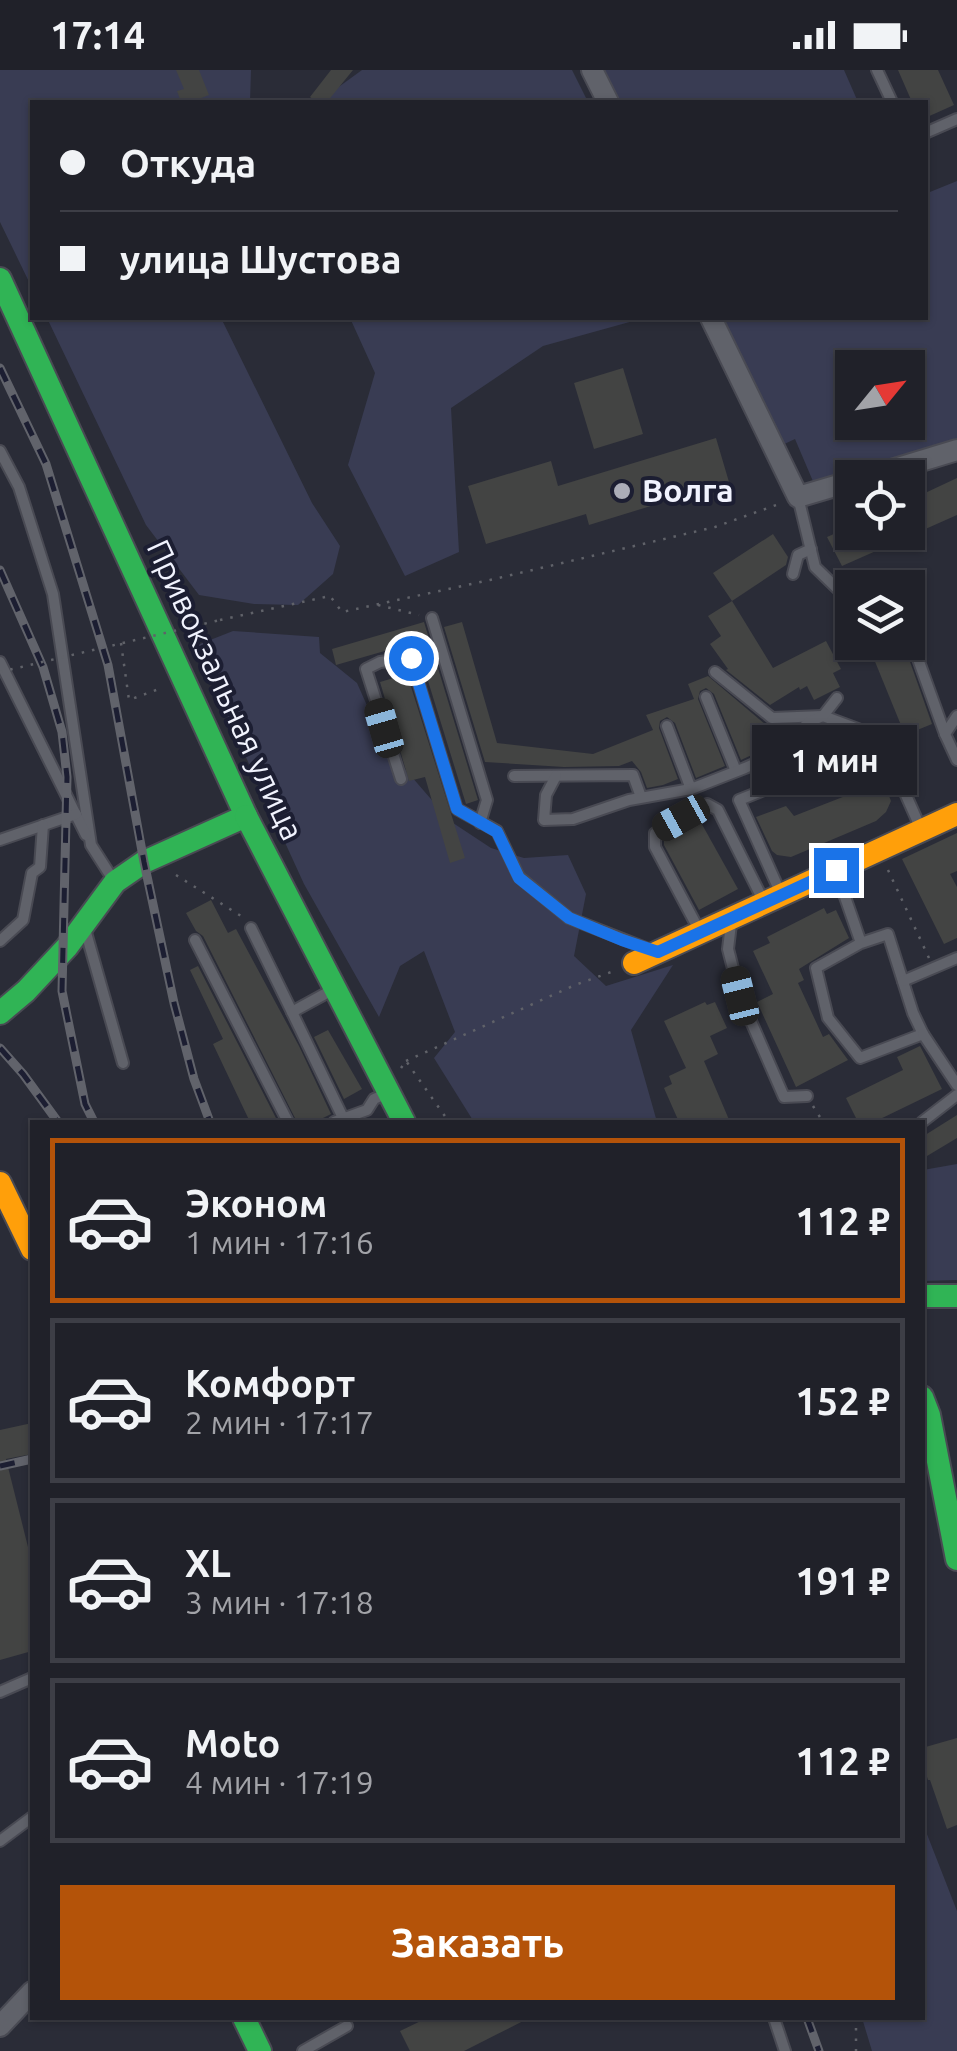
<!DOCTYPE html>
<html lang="ru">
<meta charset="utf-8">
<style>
:root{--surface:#202129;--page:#2d2e35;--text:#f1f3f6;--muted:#a2a3a8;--line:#3d3e46;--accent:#b45309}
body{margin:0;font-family:Ubuntu,sans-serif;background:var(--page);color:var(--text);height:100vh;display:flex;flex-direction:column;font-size:38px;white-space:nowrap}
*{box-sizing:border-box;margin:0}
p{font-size:32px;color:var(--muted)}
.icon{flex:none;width:55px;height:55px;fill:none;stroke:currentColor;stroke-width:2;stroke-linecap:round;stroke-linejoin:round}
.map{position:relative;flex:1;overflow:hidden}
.side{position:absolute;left:30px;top:1050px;width:895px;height:900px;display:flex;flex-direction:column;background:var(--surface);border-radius:0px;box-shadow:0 2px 8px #0004,0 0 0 2px var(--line)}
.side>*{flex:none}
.hud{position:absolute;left:30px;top:30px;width:898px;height:220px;border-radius:0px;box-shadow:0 2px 8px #0004,0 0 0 2px var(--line);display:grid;align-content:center;height:220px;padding:0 30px;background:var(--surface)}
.needle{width:65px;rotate:60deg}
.controls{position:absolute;left:835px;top:280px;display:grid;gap:20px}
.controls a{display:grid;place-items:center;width:90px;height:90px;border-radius:0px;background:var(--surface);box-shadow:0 2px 8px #0004,0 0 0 2px var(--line);font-size:50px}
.end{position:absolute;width:45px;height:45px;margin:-22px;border:12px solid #1a73e8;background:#fff;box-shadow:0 0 0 5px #fff}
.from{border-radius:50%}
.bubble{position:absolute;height:70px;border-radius:0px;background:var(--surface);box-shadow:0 2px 8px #0004,0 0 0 2px var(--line);font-size:32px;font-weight:700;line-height:70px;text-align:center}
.car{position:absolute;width:30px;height:60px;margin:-30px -15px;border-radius:12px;box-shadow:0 0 8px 2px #0007;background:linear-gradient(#222 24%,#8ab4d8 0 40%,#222 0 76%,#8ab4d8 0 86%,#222 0)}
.hud b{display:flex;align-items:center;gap:35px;height:95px;font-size:38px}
.hud b+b{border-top:2px solid var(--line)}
.hud i{width:25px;height:25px;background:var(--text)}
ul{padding:18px 0 0;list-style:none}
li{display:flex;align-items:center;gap:30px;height:165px;margin:0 20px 15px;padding:0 10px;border:5px solid var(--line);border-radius:0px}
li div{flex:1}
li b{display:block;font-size:38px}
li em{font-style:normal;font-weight:700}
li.on{border-color:var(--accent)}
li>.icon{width:90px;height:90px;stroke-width:1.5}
.button{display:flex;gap:20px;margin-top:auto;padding:20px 30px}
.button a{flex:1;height:115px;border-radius:0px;background:var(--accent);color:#fff;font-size:40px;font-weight:700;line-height:115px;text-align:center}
.status{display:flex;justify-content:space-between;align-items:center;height:70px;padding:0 50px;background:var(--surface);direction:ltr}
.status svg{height:28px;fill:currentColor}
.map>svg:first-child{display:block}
.green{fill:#393c53;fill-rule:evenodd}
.building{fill:#434443}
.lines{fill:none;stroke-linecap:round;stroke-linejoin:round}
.lane-casing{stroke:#494a53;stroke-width:14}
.street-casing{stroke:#494a53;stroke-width:24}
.fast-casing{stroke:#494a53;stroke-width:26}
.slow-casing{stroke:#494a53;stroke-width:26}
.path{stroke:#606269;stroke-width:2.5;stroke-dasharray:2.5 8;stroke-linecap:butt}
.lane{stroke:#60626a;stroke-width:10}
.street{stroke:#60626a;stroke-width:20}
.fast{stroke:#30b455;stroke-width:22}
.slow{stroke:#ff9f0a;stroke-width:22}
.rail-casing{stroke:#61636b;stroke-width:9}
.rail{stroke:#1c1e32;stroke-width:5;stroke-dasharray:15;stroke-linecap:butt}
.path-bridge{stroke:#606269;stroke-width:2.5;stroke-dasharray:2.5 8;stroke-linecap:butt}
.route{stroke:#1a73e8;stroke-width:12}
.poi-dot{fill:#abadb8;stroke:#1c1e32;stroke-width:4}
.labels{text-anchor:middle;stroke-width:8;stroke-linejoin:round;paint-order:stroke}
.poi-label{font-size:32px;font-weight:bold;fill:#f1f3fe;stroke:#1c1e32;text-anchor:start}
.street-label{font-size:32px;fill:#f1f3fe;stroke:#1c1e32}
</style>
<div class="status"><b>17:14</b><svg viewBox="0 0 49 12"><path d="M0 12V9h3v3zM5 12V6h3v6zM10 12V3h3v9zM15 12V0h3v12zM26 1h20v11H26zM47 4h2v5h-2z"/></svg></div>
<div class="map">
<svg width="957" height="1981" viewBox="0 0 957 1981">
<rect width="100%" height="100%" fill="#2a2c37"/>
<g class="green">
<path d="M0,0H251L250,32H32V218L0,152Z"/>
<path d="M362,0H572L588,32H318Z"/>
<path d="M601,0H844L858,32H616Z"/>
<path d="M957,111V368L815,416L795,369L778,377L717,248H925V124ZM852,298H908V352H852Z"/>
<path d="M47,248H221L312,433L340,476L333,504L298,535L254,534L199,525L146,455Z"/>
<path d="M350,248H644L543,276L451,338L459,482L405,506L348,395L375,303Z"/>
<path d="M233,561L319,567L320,583L357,613L385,676L450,751L491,778L524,788L568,785L586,824L574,886L606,916L673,895L631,960L657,1052H474L434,988L455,962L424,881L400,896L379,947L304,814L195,576Z"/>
<path d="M957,1094V1210L923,1211V1100Z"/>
<path d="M923,1754L957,1841V1981H872L862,1948H922Z"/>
</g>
<g class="building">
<path d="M176,0H199L209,25L191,32H181L177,21L184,19Z"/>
<path d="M331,0H353L327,32H316L310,27Z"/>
<path d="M898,0H938L954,35L925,48V32H912Z"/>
<path d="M623,298L643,364L594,379L574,313Z"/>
<path d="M716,368L729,412L589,455L586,444L486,474L468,416L551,391L558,416Z"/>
<path d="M957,408V445L842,496L827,467L852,456V462H908V431Z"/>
<path d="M773,464L788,487L786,495L732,531L713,503Z"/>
<path d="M732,531L773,598L826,571L841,599L833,603L840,617L814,630L807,616L800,620L799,617L770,635L726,600L728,599L710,574L721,566L708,546Z"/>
<path d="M424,552L478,730L466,734L416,572L336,595L332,579Z"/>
<path d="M462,552L497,673L593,684L653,660L646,645L694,629L688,614L708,606L765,654L773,675L741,690L714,624L706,618L700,621L698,629L725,696L696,708L675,653L667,647L660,651L659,658L678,709L663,715L647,718L641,702L632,691L619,696L564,697L485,692L444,557Z"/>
<path d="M867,572H903L932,654L905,665Z"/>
<path d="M407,604L465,788L450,793L425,707L409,711L380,612Z"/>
<path d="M877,696L891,731L886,742L876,751L791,787L777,785L772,781L756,747L786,736L794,746L853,723L846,709Z"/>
<path d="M699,749L738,819L699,840L664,775V768Z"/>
<path d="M957,763V801L950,804L957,817V868L944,874L902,789Z"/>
<path d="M211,830L228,863L236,859L299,976L331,1044L315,1052H297L203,866L196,861L186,843Z"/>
<path d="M824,838L827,844L836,840L849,868L799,899L804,910L798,913L823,967L829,964L848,990L796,1017L757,932L773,924L753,881L770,873L767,867Z"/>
<path d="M198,896L278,1052H250L213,974L223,969L190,900Z"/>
<path d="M705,932L707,935L715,932L727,958L710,966L718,984L704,991L730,1052H679L664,1018L672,1014L669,1006L686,998L664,951Z"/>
<path d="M328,960L362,1019L344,1029L314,967Z"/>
<path d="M920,976L942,1019L874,1052H858L846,1028L903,1000L897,987Z"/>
<path d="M957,1045V1068L922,1089V1067Z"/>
<path d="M32,1353V1384L6,1389L32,1493V1581L0,1590V1360Z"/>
<path d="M957,1668V1755L947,1759L930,1710H928L922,1691V1678Z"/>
<path d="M427,1948H529L464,1981H410L400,1961Z"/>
</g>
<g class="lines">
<defs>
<g id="lane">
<path d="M877,0L892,32"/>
<path d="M925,63L957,49"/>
<path d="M0,381L19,417L53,524L91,775L114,811"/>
<path d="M798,427L815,497L849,530L852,531"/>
<path d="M793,504L798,485L811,479"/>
<path d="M432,548L487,730L480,753"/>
<path d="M908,561L945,664"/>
<path d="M0,592L86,765"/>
<path d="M715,602L772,648L823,646L858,659L877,672"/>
<path d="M706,627L736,701"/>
<path d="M957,646L945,664L957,690"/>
<path d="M667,656L691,719"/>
<path d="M825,698L877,672L886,680L921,759"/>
<path d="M514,706L633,705L641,727"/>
<path d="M556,706L546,725L544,750L573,749L629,730L691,719L745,698L776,684L809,652L823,646L837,628"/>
<path d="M401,709L366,599L380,592L411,588L457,739L497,761L519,807L569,848L648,879"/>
<path d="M0,770L76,744"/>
<path d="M836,801L861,873L816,898L828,948L860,988L923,964L913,943L888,864L861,873"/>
<path d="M781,824L739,730L804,704L808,712"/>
<path d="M731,854L728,879L740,926L784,1027L807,1026"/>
<path d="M251,858L292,942"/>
<path d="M85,859L123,993"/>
<path d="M699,860L655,777V763L707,734L718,740L764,832"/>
<path d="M195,870L288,1052"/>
<path d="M0,871L23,850L32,803L40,797L43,755"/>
<path d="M903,911L957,888"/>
<path d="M334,919L292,942L345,1052"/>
<path d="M923,964L957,1015"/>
<path d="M334,1052L367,1040L374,1029L388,1023"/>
<path d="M922,1052L957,1025"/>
<path d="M0,1622L32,1608"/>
<path d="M0,1771L32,1747"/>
<path d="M774,1948L785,1981"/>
<path d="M303,1981L347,1956"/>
</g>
<g id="street">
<path d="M592,0L608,32"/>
<path d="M711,248L798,427L852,411"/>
<path d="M865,408L957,380"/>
<path d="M0,1956L32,1922"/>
</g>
<g id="fast">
<path d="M0,209L246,746L144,792L115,812L67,877L26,921L0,943"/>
<path d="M246,746L404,1052"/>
<path d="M922,1226H957"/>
<path d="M922,1327L929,1345L957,1489"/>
<path d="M244,1948L260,1981"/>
</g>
<g id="slow">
<path d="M634,893L957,744"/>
<path d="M0,1113L32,1179"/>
</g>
</defs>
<use href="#lane" class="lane-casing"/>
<use href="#street" class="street-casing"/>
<use href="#fast" class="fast-casing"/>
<use href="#slow" class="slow-casing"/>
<g class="path">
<path d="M169,512L185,552"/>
<path d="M378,535L419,545"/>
<path d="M220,550L330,526L342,542L490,510L715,457L779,434"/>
<path d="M121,573L129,630L159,619"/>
<path d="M888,800L929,888"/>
<path d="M176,805L241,846"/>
<path d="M406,991L575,915L614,901"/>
<path d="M401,998L406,991L449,1052"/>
<path d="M813,1036L823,1052"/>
<path d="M853,1948L856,1958V1981"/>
</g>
<use href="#lane" class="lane"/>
<use href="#street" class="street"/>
<use href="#fast" class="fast"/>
<use href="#slow" class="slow"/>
<defs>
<g id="rail">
<path d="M0,298L46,394L108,595L144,792L174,933L194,1009L210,1052"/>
<path d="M0,500L43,597L62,662L67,707L62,921L85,1034L94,1052"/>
<path d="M0,978L23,1004L58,1052"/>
<path d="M0,1396L32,1389"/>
<path d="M807,1948L819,1981"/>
</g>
</defs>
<use href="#rail" class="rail-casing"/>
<use href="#rail" class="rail"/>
<path class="path-bridge" d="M0,602L220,550"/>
</g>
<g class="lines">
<path class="route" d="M411,588L457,739L497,762L519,808L569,848L622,870L658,882L836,800"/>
</g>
<circle class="poi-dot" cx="622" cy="421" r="10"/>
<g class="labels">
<g class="poi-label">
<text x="642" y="432">Волга</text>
</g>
<g class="street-label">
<text transform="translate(225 620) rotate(65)" y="11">Привокзальная улица</text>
</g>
</g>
</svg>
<div class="controls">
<a><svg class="needle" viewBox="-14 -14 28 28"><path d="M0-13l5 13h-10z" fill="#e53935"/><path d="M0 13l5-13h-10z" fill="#a2a3a8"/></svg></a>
<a><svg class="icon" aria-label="locate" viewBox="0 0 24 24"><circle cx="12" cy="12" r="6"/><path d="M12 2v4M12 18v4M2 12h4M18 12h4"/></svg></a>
<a><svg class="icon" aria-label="layers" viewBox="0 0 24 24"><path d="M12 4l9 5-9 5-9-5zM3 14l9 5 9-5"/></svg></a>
</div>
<i class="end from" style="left:411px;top:588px"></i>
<i class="end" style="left:836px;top:800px"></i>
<div class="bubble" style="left:752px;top:655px;width:165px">1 мин</div>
<i class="car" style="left:384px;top:658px;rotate:344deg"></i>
<i class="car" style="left:681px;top:748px;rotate:241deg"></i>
<i class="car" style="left:740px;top:926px;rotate:346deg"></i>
<div class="hud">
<b><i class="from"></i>Откуда</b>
<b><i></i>улица Шустова</b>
</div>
<section class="side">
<ul>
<li class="on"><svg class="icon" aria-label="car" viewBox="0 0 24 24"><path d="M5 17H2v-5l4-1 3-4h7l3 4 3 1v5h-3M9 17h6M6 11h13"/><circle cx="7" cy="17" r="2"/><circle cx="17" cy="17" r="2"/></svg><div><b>Эконом</b><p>1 мин · 17:16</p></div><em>112 ₽</em></li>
<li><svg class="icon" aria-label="car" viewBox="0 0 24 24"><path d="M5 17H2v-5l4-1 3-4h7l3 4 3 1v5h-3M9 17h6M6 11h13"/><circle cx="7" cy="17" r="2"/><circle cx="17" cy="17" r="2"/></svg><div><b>Комфорт</b><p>2 мин · 17:17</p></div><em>152 ₽</em></li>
<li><svg class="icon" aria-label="car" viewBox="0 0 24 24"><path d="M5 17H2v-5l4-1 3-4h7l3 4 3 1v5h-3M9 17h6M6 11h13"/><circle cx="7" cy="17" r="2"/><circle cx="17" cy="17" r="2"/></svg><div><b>XL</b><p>3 мин · 17:18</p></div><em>191 ₽</em></li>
<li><svg class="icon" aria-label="car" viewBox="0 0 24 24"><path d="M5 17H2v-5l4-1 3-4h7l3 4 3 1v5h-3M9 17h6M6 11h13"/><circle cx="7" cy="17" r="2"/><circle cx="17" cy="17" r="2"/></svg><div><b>Moto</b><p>4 мин · 17:19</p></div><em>112 ₽</em></li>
</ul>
<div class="button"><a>Заказать</a></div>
</section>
</div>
